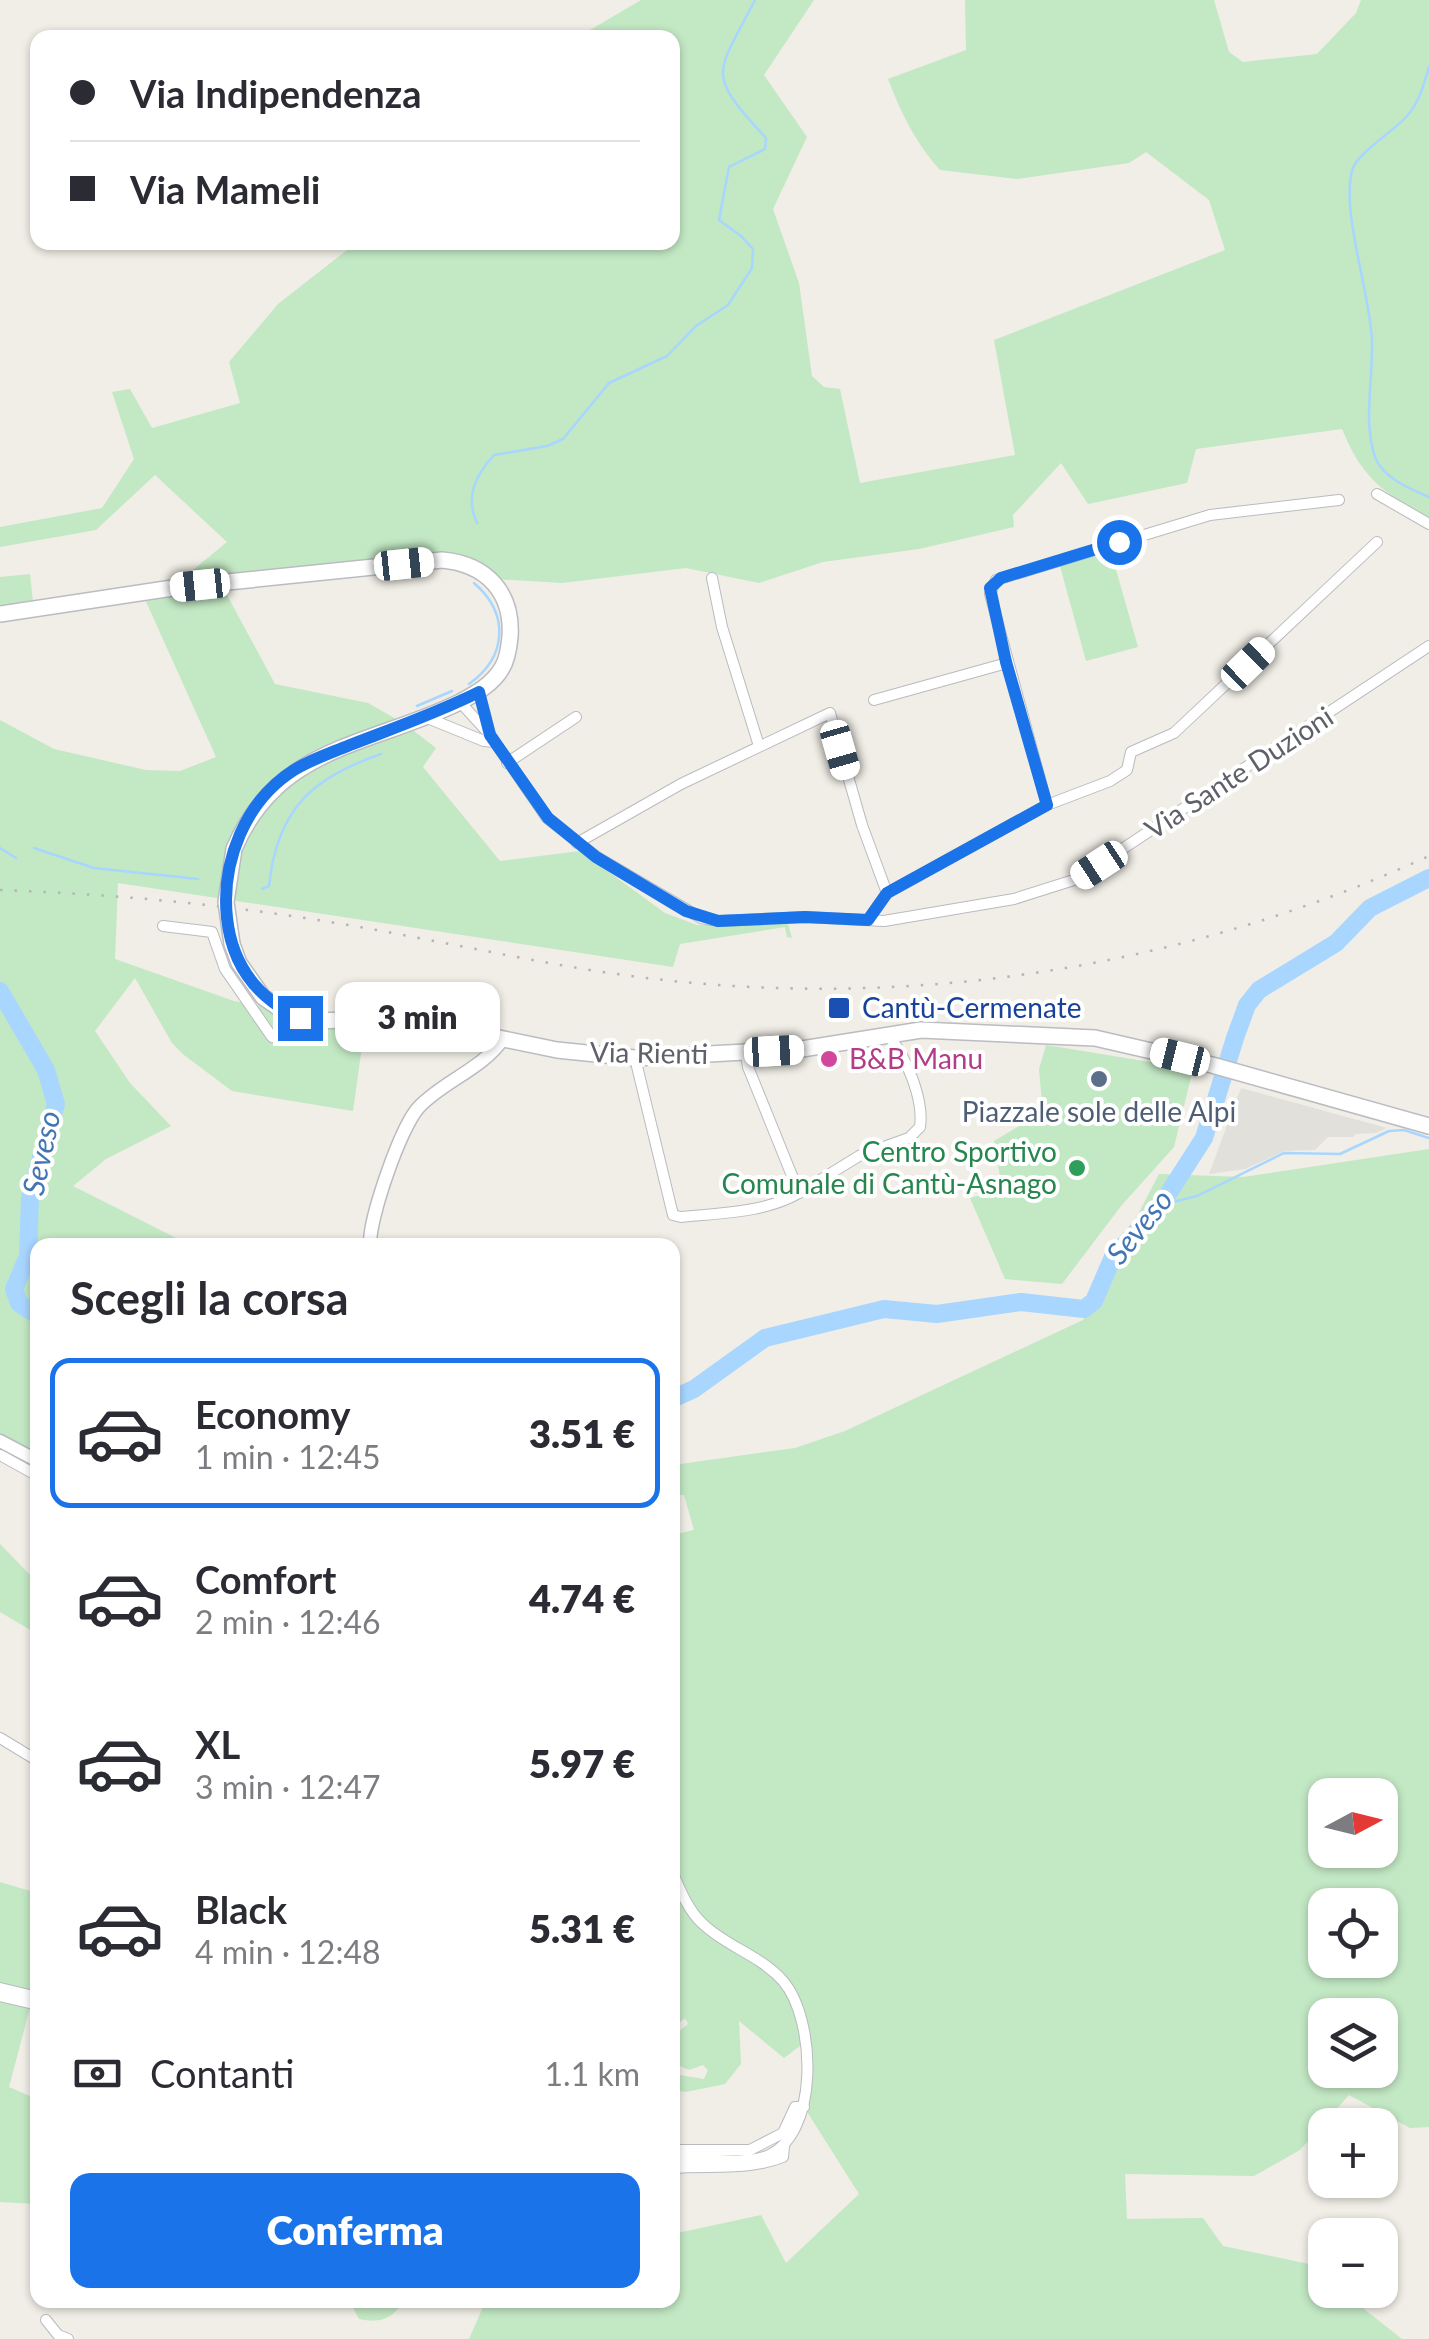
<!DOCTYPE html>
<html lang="it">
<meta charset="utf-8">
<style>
:root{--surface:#fff;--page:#f7f7f7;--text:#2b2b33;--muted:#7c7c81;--line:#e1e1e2;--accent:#1a73e8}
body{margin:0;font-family:Lato,sans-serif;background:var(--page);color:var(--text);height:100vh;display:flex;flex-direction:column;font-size:38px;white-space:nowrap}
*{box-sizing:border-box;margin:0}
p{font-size:32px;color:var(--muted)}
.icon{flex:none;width:55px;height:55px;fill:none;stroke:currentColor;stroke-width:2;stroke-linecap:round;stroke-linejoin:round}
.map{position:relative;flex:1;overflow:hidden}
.details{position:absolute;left:30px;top:1238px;width:650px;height:1070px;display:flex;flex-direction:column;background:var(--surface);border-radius:20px;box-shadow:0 2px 8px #0004}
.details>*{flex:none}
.top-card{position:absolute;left:30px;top:30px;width:650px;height:220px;border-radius:20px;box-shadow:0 2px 8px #0004;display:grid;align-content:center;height:220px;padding:0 40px;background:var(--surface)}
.needle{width:65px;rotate:83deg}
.controls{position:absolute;left:1308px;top:1778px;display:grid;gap:20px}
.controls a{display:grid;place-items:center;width:90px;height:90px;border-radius:20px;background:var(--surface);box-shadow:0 2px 8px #0004;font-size:50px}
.end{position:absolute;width:45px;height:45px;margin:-22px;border:12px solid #1a73e8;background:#fff;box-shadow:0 0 0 5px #fff}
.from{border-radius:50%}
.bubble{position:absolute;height:70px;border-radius:20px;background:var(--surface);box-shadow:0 2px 8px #0004;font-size:32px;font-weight:800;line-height:70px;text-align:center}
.car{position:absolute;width:30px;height:60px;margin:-30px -15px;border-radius:12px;box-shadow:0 0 8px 2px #0007;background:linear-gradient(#fff 24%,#345 0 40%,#fff 0 76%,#345 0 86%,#fff 0)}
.top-card b{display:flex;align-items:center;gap:35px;height:95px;font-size:38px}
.top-card b+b{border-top:2px solid var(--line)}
.top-card i{width:25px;height:25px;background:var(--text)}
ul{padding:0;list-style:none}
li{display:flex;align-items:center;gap:30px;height:150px;margin:0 20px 15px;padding:0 20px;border:5px solid transparent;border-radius:20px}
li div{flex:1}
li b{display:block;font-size:38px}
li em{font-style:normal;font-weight:800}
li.current{border-color:var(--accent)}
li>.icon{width:90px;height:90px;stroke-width:1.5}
h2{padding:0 40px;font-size:45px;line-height:120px}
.pay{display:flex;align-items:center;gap:25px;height:110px;padding:0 40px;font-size:38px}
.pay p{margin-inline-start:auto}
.primary-button{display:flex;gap:20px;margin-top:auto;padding:20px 40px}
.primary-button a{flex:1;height:115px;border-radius:20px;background:var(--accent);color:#fff;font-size:40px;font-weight:800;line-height:115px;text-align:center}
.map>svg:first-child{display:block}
.industrial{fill:#e2e0db}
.green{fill:#c3e8c4;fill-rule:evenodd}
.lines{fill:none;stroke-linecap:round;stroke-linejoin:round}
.stream{stroke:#a8d6ff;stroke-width:2.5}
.river{stroke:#a8d6ff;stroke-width:18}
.minor-casing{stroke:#b9bbc0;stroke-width:12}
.tertiary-casing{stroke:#b9bbc0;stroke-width:15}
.secondary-casing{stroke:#babcc2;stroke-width:18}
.minor{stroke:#fff;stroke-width:10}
.tertiary{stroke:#fff;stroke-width:12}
.secondary{stroke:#fff;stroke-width:15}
.rail{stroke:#b5b5b7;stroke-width:2.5;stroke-dasharray:2.5 12;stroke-linecap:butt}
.secondary-bridge-casing{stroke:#babcc2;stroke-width:18;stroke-linecap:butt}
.secondary-bridge{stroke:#fff;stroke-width:15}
.route{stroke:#1a73e8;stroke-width:12}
.transit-dot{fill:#1a4fb4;stroke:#fff;stroke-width:4}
.hotel-dot{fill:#d1479c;stroke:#fff;stroke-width:4}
.service-dot{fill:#5c6f8a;stroke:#fff;stroke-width:4}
.leisure-dot{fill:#2e9e5b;stroke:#fff;stroke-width:4}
.labels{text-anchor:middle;stroke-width:8;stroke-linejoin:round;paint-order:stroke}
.street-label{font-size:28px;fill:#5e6167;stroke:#fff}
.transit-label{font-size:28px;fill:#164399;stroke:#fff;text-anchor:start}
.hotel-label{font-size:28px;fill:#b23c85;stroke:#fff;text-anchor:start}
.service-label{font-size:28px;fill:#4e5e75;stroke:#fff}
.leisure-label{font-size:28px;fill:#27864d;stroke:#fff;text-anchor:end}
.water-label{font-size:30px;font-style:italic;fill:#4275b4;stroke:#fff}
</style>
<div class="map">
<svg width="1429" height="2339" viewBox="0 0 1429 2339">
<rect width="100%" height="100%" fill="#f0eee6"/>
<path class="industrial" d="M1241,1088L1387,1128L1376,1133L1356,1134L1353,1137H1328L1315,1150L1285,1151L1245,1169L1209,1174Z"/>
<g class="green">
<path d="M641,0H814L764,75L807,137L773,209L799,283L812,376L824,387L840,389L860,483L1015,455L994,340L1225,250L1209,200L1146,152L1129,163L1017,179L940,170C915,142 901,113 888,79L966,50L965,0H1214L1229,52L1243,62L1317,54L1356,13L1361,0H1429V518C1383,493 1362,478 1342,429L1196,449L1187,483L1088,504L1061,463L1013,515L1014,527L919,549L823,562L759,583L686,568L562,583L493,579L470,565L221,584L275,684L368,703L405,724L436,748L423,767L500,861L580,851L665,913L697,925L785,923L788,924L792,938L787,937L785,927L680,944L673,967L118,883L115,959L234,1001L365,1025L353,1111L232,1091L184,1055L172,1043L135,978L95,1031L130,1083L171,1126L106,1159L73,1186L190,1245H38L37,1463L0,1442V720L54,749L146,770L180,771L216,757L139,586L182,579L227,542L155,475L96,530L0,547V527L102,508L134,459L112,392L130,389L152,428L240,403L229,362L278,304L356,243L672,242V38L578,37Z"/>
<path d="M1111,552L1138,647L1086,661L1060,566Z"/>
<path d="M30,574L34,610L0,614V577Z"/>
<path d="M1046,1045L1193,1069L1174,1147L1121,1206L1062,1284L1005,1279L970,1198L1002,1189L994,1141L1036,1116L1042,1103L1039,1069Z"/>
<path d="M1429,1149V2127L1410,2128L1349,2095L1300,2150L1254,2176L1125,2174L1127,2219L1203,2218L1223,2246L1309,2264L1325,2277V2290H1340L1402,2339H469L486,2300H672L673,2234L761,2215L786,2263L859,2194L804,2107V2043L784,2058L739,2021L741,2064L725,2084L686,2092L673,2090V2074L704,2079L708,2070L703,2065L689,2070L673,2063V2036L688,2024L685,2018L673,2028V1910L686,1899L672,1871V1535L694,1530L684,1495H673V1465L795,1448L845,1431L1083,1320L1159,1174L1243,1177ZM1325,1795H1380V1850H1325ZM1325,1905H1380V1960H1325ZM1325,2015H1380V2070H1325Z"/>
<path d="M0,1544L37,1582V1634L0,1612Z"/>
<path d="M0,1882L37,1893V1997L33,1996L9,2087L37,2099V2204L0,2202Z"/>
<path d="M349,2300H406C391,2318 383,2324 359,2319Z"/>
</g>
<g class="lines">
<g class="stream">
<path d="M1429,67C1424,84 1419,103 1407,116C1394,131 1359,152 1353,168C1339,207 1372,299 1372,343C1373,379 1363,422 1375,457C1383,478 1410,489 1429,497"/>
<path d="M477,523C465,497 475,476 494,455L547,446L563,439L609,383L667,356L696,326L728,305L752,268L753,249L741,236L719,220L729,167L765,149L766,138C705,72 716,76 755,0"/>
<path d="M469,684C507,657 510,614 474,583"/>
<path d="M417,706L452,691"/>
<path d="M0,848L16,858"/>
<path d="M34,848L94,868L198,879"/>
<path d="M262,889L269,886C277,810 311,778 381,754"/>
<path d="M1161,1205L1197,1196L1284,1153L1340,1154L1389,1131L1404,1130L1429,1138"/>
</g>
<g class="river">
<path d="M0,991L46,1070L56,1104L30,1197L28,1256L14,1289L19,1303L38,1316"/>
<path d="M672,1399L694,1389L765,1338L884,1309L937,1314L1021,1302L1084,1309L1094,1301L1113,1257L1161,1205L1204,1138L1235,1038L1247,1005L1259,990L1336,943L1370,908L1429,878"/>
</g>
<defs>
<g id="minor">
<path d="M1377,494L1429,524"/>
<path d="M712,578L722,627L759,746"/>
<path d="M479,692L490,734"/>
<path d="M874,700L1007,663"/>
<path d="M460,702L490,735L547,818L597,857L701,918L718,921L805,917L884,921L1014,899L1077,879L1429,646"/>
<path d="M425,717L484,741L494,742"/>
<path d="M507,763L576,717"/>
<path d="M1047,805L990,594L996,580L1210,515L1339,500"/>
<path d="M577,843L681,784L830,713L862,825L887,893L868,920"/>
<path d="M887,893L1047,805L1110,781L1127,770L1131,752L1174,733L1377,542"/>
<path d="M163,926L212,932L225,969L272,1037L284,1038L300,1018"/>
<path d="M635,1058L673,1215L681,1217C720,1213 764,1213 799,1193L748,1067L746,1053"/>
<path d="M799,1193L859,1156L909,1138L920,1127C924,1099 906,1056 888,1035"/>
<path d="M0,1455L38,1476"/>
<path d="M0,1738L38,1761"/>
<path d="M672,1871C679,1888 689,1912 703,1924C727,1947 760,1955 783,1981C816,2019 821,2138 764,2157C739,2165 700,2156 672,2159"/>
<path d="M0,1988L38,1997"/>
<path d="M0,1996L38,2005"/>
<path d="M672,2150H750L783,2133L795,2107H804"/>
<path d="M672,2168C711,2165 747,2171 783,2157L784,2146"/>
<path d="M46,2320L58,2335L68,2339"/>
</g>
<g id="tertiary">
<path d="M370,1245C369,1218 401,1126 419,1107C444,1081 482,1069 503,1039"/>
<path d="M0,1441L38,1461"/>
</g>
<g id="secondary">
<path d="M0,614L179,587L442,560C487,564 513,593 510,637C509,647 507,660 502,668C493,684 475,694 460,702C370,746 278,745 234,849"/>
<path d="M232,944L239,963L263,997L279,1008L315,1021L402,1018L557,1050L635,1058L802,1049L921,1030L1095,1038L1212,1065L1429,1126"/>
</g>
</defs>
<use href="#minor" class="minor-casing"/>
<use href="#tertiary" class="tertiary-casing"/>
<use href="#secondary" class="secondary-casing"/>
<use href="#minor" class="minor"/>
<use href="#tertiary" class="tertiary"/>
<use href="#secondary" class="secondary"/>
<path class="rail" d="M0,890C110,894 221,904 330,922C442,940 552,968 664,980C925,1009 1191,965 1429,856"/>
<defs>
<path id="secondary-bridge" d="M232,944L226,902L234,849"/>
</defs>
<use href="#secondary-bridge" class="secondary-bridge-casing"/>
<use href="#secondary-bridge" class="secondary-bridge"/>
</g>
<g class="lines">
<path class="route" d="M300,1018C257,998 232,965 227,918C221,862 245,801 294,770C312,759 331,753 350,745C394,728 437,713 479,692L490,735L548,818L596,857L686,911L718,921L805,917L868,920L887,893L1047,805L1006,662L990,588L1001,578L1119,542"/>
</g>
<rect class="transit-dot" x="827" y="996" width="24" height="24" rx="5"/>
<circle class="hotel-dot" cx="829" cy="1059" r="10"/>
<circle class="service-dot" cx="1099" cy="1079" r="10"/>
<circle class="leisure-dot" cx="1077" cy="1168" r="10"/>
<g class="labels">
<g class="street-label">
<text transform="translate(1239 773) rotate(-33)" y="10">Via Sante Duzioni</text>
<text transform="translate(649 1053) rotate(1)" y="10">Via Rienti</text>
</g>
<g class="transit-label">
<text x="862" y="1018">Cantù-Cermenate</text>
</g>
<g class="hotel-label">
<text x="849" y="1069">B&amp;B Manu</text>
</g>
<g class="service-label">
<text x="1099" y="1122">Piazzale sole delle Alpi</text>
</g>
<g class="leisure-label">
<text x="1057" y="1162">Centro Sportivo<tspan x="1057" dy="32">Comunale di Cantù-Asnago</tspan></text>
</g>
<g class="water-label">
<text transform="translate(42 1153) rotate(-78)" y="10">Seveso</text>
<text transform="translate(1140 1227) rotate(-51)" y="10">Seveso</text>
</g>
</g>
</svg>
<div class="controls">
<a><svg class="needle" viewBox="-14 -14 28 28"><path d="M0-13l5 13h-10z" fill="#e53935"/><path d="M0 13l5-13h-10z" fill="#7c7c81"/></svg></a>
<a><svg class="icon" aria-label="locate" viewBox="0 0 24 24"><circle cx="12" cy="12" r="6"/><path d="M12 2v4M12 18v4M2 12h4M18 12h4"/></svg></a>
<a><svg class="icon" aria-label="layers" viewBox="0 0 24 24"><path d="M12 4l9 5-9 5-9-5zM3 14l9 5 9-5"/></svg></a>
<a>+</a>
<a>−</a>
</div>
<i class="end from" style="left:1119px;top:542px"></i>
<i class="end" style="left:300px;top:1018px"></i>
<div class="bubble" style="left:335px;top:982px;width:165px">3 min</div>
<i class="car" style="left:404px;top:564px;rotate:84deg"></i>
<i class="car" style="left:200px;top:585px;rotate:264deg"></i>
<i class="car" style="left:1248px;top:664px;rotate:46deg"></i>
<i class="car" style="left:840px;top:750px;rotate:164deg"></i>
<i class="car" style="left:1099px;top:865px;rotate:237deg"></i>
<i class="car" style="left:774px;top:1051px;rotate:87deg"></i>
<i class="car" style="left:1180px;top:1057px;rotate:284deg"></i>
<div class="top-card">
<b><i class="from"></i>Via Indipendenza</b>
<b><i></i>Via Mameli</b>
</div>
<section class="details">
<h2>Scegli la corsa</h2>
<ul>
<li class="current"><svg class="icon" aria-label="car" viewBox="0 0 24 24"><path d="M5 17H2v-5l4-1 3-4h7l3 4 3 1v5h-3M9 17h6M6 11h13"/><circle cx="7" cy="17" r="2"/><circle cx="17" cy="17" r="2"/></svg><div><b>Economy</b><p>1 min · 12:45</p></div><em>3.51 €</em></li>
<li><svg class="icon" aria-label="car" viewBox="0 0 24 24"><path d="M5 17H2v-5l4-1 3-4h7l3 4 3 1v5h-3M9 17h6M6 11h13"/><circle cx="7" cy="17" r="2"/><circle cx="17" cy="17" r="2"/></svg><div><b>Comfort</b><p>2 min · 12:46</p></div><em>4.74 €</em></li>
<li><svg class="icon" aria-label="car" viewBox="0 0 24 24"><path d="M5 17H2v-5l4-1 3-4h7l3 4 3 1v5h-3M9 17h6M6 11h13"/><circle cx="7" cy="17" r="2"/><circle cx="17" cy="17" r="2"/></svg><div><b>XL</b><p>3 min · 12:47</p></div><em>5.97 €</em></li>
<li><svg class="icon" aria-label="car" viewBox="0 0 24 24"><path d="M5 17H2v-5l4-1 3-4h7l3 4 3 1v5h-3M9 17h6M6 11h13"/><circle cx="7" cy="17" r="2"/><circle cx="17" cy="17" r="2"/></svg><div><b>Black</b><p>4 min · 12:48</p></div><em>5.31 €</em></li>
</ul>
<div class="pay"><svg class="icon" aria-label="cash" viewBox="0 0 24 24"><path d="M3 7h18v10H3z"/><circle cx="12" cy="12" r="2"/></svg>Contanti<p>1.1 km</p></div>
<div class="primary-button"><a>Conferma</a></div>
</section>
</div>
